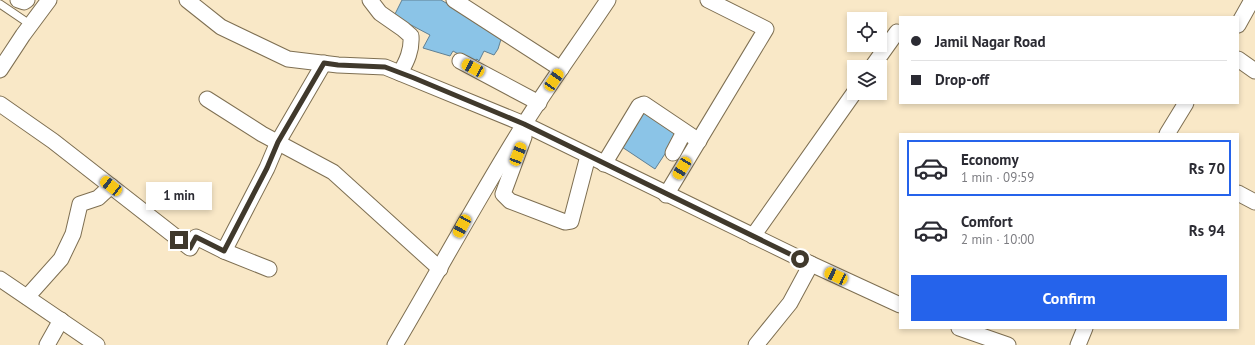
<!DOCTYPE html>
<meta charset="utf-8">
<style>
:root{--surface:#fff;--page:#f2f2f3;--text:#2b2b33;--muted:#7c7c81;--line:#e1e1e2;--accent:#2563eb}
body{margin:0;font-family:"PT Sans",sans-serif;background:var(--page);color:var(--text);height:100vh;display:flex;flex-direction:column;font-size:15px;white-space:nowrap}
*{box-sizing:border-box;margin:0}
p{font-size:13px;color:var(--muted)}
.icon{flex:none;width:22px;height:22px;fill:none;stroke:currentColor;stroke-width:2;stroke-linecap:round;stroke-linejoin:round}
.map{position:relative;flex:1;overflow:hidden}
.details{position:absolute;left:899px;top:133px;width:340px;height:196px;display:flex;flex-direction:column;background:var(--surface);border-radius:0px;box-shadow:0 2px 6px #0003}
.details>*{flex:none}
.top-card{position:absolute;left:899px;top:16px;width:340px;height:88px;border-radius:0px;box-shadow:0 2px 6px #0003;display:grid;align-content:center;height:88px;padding:0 12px;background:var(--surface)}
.tools{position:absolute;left:847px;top:12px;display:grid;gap:8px}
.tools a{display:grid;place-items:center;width:40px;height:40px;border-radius:0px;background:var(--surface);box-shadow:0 2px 6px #0003;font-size:20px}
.end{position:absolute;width:18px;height:18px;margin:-9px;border:5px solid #40392c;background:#fff;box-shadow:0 0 0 2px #fff}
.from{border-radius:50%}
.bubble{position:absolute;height:28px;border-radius:0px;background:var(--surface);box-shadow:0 2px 6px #0003;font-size:13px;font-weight:600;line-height:28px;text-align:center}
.car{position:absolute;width:12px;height:24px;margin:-12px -6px;border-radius:5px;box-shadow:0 0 3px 1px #0007;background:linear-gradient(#f5c518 24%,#345 0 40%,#f5c518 0 76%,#345 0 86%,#f5c518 0)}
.top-card b{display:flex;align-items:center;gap:14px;height:38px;font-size:15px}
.top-card b+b{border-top:1px solid var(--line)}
.top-card i{width:10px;height:10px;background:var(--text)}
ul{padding:7px 0 0;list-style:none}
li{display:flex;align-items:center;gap:12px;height:56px;margin:0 8px 6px;padding:0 4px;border:2px solid transparent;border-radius:0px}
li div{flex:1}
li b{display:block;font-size:15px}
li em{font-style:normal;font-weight:600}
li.current{border-color:var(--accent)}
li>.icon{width:36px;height:36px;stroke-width:1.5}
.primary-button{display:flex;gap:8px;margin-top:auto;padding:8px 12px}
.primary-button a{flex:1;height:46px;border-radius:0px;background:var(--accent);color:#fff;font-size:16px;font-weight:600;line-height:46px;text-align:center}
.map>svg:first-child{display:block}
.building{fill:#8bc4e7;stroke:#608093}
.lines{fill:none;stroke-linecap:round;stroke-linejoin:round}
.service-casing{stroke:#7e6f52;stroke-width:9}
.minor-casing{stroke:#7e6f52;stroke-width:17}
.service{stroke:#fff;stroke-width:7}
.minor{stroke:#fff;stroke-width:15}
.route{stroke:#40392c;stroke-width:5}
</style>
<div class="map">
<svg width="1255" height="345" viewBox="0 0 1255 345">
<rect width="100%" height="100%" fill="#f9e8c7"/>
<g class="building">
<path d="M402,0H441L502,36L498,49L494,55L484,51L479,61L477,59L473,62L453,51L450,56L423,48L430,35L394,16Z"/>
<path d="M643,108L680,131L655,169L619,145Z"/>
</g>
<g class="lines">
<defs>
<path id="service" d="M0,4L31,25"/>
<g id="minor">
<path d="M18,0L24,2L27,0"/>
<path d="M187,0L221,27L288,59L338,65L385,67L524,124L811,264L900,305"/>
<path d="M370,0L380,13L403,29L411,36C412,50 407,61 400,73"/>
<path d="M454,0L561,69"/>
<path d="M1238,25L1252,0"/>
<path d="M1238,59L1255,71"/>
<path d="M460,61L539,103"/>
<path d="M872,67L897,32"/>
<path d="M0,70L23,35L49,0"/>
<path d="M207,99L262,134L333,172L440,269"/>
<path d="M0,104L53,141L190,248L196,237L224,251L269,269"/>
<path d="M1167,134L1186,103"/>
<path d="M524,137L503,194L510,201L565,222L571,221L588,156"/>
<path d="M673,153L684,132"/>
<path d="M604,164L639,106L644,104L699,141"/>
<path d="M1238,193L1255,202"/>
<path d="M666,195L766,29L708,0"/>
<path d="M753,236L854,93"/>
<path d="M224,251L267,168L278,142L324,63"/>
<path d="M0,279L97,345"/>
<path d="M27,297L61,259L73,234L80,204L98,198L111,186"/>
<path d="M959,328L1008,345"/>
<path d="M47,345L61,320"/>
<path d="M395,345C438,272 478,198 523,126C550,83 580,42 608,0"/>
<path d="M756,345L790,303L811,264"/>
<path d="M1078,345L1085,328"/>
</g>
</defs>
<use href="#service" class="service-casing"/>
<use href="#minor" class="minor-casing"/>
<use href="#service" class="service"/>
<use href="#minor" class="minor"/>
</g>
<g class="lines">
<path class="route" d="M179,240L190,248L196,237L224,251L267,168L278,142L324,63L338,65L385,67L414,78L524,124L800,259"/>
</g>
</svg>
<div class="tools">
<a><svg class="icon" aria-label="locate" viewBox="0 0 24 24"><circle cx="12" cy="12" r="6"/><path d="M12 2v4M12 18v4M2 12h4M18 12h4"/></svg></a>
<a><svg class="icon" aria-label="layers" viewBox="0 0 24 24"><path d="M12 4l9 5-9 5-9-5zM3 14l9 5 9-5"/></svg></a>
</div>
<i class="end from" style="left:800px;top:259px"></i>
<i class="end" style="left:179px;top:240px"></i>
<div class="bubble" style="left:146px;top:182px;width:66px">1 min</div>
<i class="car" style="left:473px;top:68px;rotate:298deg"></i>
<i class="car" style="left:554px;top:80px;rotate:34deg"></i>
<i class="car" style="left:518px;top:154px;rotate:21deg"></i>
<i class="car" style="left:682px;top:168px;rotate:211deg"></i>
<i class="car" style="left:111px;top:186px;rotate:308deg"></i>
<i class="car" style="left:462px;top:226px;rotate:208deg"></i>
<i class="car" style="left:836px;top:276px;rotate:295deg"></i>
<div class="top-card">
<b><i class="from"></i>Jamil Nagar Road</b>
<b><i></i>Drop-off</b>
</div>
<section class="details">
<ul>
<li class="current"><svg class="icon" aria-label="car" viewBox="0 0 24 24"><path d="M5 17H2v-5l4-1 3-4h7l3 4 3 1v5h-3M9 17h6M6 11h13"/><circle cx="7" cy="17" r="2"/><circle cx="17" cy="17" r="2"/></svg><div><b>Economy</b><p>1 min · 09:59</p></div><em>Rs 70</em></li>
<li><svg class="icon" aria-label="car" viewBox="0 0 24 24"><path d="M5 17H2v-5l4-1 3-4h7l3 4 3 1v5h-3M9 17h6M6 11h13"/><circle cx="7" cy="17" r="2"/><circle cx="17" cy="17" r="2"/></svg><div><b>Comfort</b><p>2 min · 10:00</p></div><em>Rs 94</em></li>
</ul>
<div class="primary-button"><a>Confirm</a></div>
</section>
</div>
